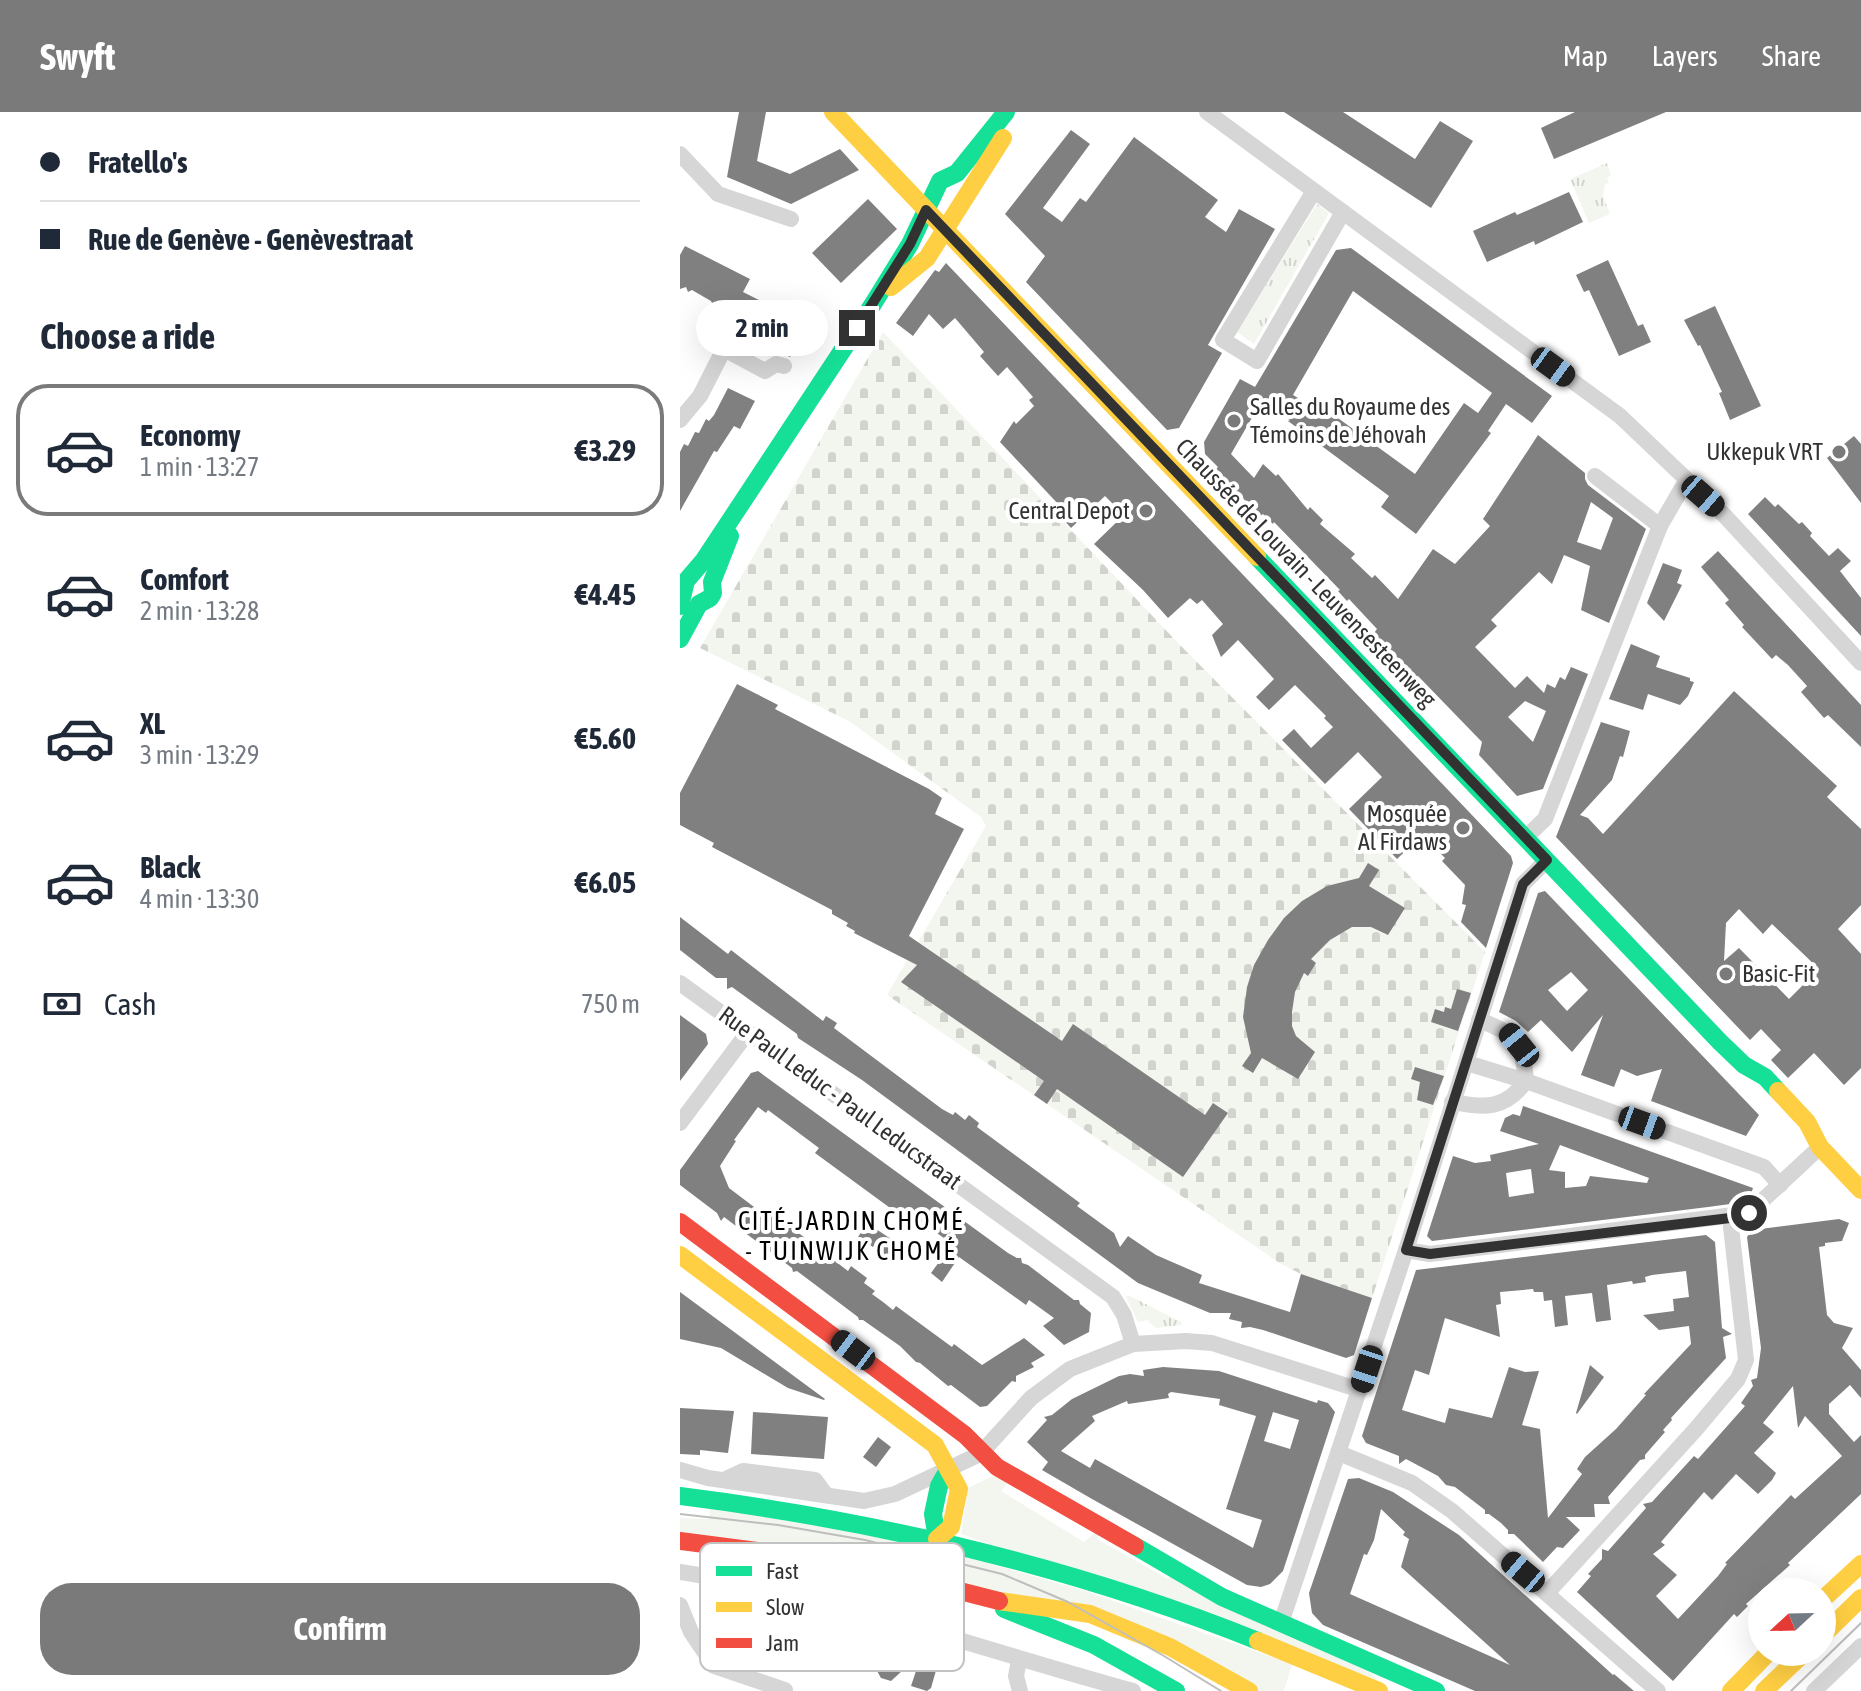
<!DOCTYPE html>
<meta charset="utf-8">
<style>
:root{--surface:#fff;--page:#f2f2f3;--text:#1f2937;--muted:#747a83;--line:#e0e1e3;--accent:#7a7a7a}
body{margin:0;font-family:"Asap Condensed",sans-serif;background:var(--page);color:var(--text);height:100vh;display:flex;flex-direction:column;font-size:30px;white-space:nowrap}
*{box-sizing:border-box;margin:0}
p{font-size:26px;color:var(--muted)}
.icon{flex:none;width:44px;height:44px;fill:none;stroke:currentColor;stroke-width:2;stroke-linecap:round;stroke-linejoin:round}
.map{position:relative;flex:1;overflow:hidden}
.sheet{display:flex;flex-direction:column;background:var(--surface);width:680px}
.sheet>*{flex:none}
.top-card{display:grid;align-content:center;height:176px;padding:0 40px;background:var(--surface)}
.needle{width:52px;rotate:248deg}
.buttons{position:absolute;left:1068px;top:1466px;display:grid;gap:16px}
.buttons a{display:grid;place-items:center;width:88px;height:88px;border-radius:50%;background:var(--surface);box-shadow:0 8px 32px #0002;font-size:40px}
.end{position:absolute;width:36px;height:36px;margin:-18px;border:10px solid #323232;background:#fff;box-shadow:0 0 0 4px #fff}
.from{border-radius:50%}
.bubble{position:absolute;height:56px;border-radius:28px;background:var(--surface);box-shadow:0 8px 32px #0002;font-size:26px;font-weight:700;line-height:56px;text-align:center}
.car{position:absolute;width:24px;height:48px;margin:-24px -12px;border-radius:10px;box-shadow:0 0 6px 2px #0007;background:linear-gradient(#222 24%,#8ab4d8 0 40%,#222 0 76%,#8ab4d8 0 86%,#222 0)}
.top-card b{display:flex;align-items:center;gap:28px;height:76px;font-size:30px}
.top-card b+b{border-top:2px solid var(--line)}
.top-card i{width:20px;height:20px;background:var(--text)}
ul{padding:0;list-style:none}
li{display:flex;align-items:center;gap:24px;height:132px;margin:0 16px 12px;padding:0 24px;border:4px solid transparent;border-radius:32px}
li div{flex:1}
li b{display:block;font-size:30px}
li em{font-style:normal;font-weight:700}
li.current{border-color:var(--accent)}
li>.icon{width:72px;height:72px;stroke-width:1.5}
h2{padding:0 40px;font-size:36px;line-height:96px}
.pay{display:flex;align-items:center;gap:20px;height:88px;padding:0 40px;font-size:30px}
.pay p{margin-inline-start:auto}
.cta{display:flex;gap:16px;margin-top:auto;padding:16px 40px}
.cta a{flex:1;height:92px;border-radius:32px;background:var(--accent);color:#fff;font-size:32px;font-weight:700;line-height:92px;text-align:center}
header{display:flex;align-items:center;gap:48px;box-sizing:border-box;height:112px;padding:0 40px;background:var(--accent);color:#fff}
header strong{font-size:38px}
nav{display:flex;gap:44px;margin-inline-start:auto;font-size:28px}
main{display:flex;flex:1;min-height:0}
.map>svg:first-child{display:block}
.green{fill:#f3f6ee}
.cemetery{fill:url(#cemetery-stones)}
.park{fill:url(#park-tufts)}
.building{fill:#808080;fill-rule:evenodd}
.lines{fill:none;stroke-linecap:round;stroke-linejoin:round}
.street{stroke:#d6d6d6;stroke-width:16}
.fast{stroke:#16e098;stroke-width:18}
.slow{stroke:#ffcf43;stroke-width:18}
.jam{stroke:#f24e42;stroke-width:18}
.tram{stroke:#bebebe;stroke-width:2}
.route{stroke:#323232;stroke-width:10}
.poi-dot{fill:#7a7a7a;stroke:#fff;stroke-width:3}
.labels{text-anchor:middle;stroke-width:8;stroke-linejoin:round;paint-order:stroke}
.poi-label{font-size:24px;fill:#323232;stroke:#fff;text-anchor:end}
.street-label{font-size:24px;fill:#323232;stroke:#fff}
.neighbourhood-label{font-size:26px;letter-spacing:2px;fill:#000;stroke:#fff}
.key{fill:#fff;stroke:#c2c2c2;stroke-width:2}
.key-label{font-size:22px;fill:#323232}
</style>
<header>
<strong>Swyft</strong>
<nav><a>Map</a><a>Layers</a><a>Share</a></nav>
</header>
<main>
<section class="sheet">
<div class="top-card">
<b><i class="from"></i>Fratello's</b>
<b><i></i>Rue de Genève - Genèvestraat</b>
</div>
<h2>Choose a ride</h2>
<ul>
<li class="current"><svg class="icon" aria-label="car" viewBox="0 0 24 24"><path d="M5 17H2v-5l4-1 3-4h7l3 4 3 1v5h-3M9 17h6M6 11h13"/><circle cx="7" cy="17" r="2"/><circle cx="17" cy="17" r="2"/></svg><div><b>Economy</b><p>1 min · 13:27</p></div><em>€3.29</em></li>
<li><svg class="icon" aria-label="car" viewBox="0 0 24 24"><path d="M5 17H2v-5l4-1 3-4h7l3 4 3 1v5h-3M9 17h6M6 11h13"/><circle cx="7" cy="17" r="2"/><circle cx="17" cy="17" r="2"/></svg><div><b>Comfort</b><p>2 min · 13:28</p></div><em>€4.45</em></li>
<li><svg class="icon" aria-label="car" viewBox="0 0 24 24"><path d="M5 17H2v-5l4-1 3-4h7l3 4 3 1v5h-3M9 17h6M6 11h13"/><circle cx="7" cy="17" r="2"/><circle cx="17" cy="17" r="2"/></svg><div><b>XL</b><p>3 min · 13:29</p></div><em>€5.60</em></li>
<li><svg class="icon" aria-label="car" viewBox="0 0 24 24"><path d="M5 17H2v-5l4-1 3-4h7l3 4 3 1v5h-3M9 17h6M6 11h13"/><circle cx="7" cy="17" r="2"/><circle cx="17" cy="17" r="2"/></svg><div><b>Black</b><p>4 min · 13:30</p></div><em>€6.05</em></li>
</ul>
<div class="pay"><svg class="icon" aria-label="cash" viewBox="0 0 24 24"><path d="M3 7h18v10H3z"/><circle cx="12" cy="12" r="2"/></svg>Cash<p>750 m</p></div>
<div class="cta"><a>Confirm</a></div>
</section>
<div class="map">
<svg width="1181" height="1579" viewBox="0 0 1181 1579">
<defs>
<pattern id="cemetery-stones" width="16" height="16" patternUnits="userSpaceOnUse" patternTransform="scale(2)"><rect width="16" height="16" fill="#f3f6ee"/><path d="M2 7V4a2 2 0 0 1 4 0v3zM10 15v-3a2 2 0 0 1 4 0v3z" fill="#d1d3cd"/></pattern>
<pattern id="park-tufts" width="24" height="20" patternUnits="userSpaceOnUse" patternTransform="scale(2)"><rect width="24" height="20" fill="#f3f6ee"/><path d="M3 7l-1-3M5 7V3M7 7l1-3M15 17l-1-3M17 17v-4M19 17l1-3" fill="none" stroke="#d1d3cd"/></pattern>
</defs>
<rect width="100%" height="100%" fill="#fff"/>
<g class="green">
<path d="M313,1364L330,1368L321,1379L404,1430L416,1420L419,1422L417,1427L488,1467L491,1463L689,1560L698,1568L281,1422L288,1376Z"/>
<path d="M30,1395L218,1425L211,1453L0,1421V1406L29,1407Z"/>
<path d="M273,1441L405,1479L612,1552L604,1579H579L499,1533L286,1471L280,1464Z"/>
</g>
<path class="cemetery" d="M203,220L499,532L805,840L692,1186L621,1162L601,1152L207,883L306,714L301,705L169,609L20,536Z"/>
<g class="park">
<path d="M927,51L931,63L927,66L929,71L925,72L923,84L930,102L909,111L890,67Z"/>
<path d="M637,92L649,101L574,232L557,220Z"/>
<path d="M448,1183L501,1210L502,1213L476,1216L467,1208L458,1210L446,1185Z"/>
</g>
<g class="building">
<path d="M59,0H86L77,49L110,62L160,37L179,58L111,92L47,65Z"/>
<path d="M604,0H663L735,47L760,9L793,29L751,96Z"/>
<path d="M895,0H986L874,47L861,16Z"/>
<path d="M391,18L410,32L363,96L382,110L400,86L406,90L454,25L538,88L525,105L546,120L559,97L595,117L528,233L542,241L499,316L487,318L346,170L365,144L325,102Z"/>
<path d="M889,80L903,110L855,133L854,129L807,150L793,119L835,100L837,103Z"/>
<path d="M188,87L217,117L161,171L132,141Z"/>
<path d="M5,134L70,167L63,180L127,212L110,245L98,239L94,240L93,235L88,237L87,233L67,223L63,224L62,219L57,221L56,217L45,212L57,189L39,196L37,191L33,193L31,189L24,185L12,178L8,180L6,175L0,177V143Z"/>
<path d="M671,136L872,284L852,311L826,292L808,319L811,321L736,422L701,395L709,384L608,309L610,308L581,290L551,342L574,366L583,352L596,364L598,362L628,398L630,395L643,408L640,412L675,442L671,446L692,466L695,463L718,487L753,437L775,452L810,414L803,407L858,323L905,361V367L908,373L966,417L929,511L901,498L910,454L884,443L872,472L859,460L811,508L817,514L795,535L835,576L847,564L864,581L867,572L875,576L880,565L885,568L891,555L908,562L863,677L837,684L799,643L802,630L738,564L730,572L688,529L697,517L669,487L667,489L658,479L660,478L594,410L593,412L583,402L580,404L557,380L551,386L529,363L538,355L525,342L524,330L560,267L575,275L656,138ZM673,179L812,281L798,301L784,291L735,362L651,301L649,304L613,283ZM911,390L933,406L921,438L897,430ZM845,589L866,599L853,630L828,605Z"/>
<path d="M928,148L958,214L963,212L971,230L939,244L909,178L904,180L896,163Z"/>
<path d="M266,151L831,744L833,751L806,836L781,810L786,793L782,792L785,773L762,749L765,746L742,723L717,747L669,697L702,665L678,640L645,672L602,628L614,617L631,636L653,615L644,606L646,604L615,573L589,598L576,585L594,567L558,528L541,545L532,523L543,512L522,488L517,492L510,486L488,506L463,478L414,432L444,403L425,384L391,416L374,397L379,393L320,330L334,309L336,312L354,294L349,288L353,285L327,255L318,264L300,244L304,240L275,206L263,217L249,202L233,224L216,211L255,158L259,160Z"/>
<path d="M1035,194L1081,294L1050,308L1039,281L1042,280L1020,233L1018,234L1004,208Z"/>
<path d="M48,276L75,289L60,317L54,314L37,340L34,339L0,399V340L4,332L8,334L15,320L19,321L26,307L29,309L34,303Z"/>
<path d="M1174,324L1181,332V391L1147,346Z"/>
<path d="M1085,385L1095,395L1098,392L1119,412L1122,410L1132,421L1130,424L1149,444L1158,436L1171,449L1160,459L1181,486V524L1068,402Z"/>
<path d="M1038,439L1181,593V635L1148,603L1144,606L1121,580L1127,574L1108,553L1096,543L1092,547L1062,515L1064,513L1045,491L1049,488L1021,455Z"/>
<path d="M983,451L1002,458L997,471L1002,473L984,509L967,491Z"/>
<path d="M951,532L980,544L976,555L1010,566V569L1014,570L1008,584L1000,593L968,582L963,598L929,587Z"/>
<path d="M57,572L98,593L95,597L249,677L262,686L255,702L284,717L229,824L382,929L393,912L525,1003L533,991L548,1001L503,1065L377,977L367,992L354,983L364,969L221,870L237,853L174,821L175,819L166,814L168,811L152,802V798L32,735L34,731L0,713V681Z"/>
<path d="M1054,579L1157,674L1147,685L1181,717V793L1158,817L1181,842V956L1164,973L1134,941L1108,966L1091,948L1101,938L1081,917L1070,928L876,725L921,610L950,619L943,645L940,644L932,668L900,703L908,706L923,722ZM1059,797L1083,822L1092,812L1139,857L1109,887L1059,836L1044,849L1046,811Z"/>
<path d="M688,751L699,758L689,774L725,796L708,823L691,815H672L650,828L631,847L636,851L628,864L624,861L615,880L612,900V914L616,924L635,940L618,967L582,946L573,961L562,954L571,941L563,905L567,875L574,853L588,828L604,806L622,789L647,774L679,766Z"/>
<path d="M865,779L1079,1003L1066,1024L971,989L982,957L957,964L941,957L934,975L901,963L923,903L892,940L861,908L848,920L836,909L819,900L858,781ZM891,860L908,878L887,899L868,878Z"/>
<path d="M0,805L48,842L51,838L143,909L146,904L157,911L154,916L262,997L273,1003L275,1000L285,1008L289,1003L299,1011L297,1015L400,1091L397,1094L434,1121L440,1135L448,1124L476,1143L522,1163L519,1171L610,1200L621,1162L692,1186L674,1243L666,1246L583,1218L570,1215L561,1216L562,1210L549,1207L551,1201H530L458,1171L182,968L118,926L117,922L52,875L47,877V866H36L0,838Z"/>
<path d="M777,877L791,881L778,919L751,910L755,897L764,900L765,895L771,897Z"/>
<path d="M0,903L26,922L28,932L0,969Z"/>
<path d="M735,955L764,964L753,993L737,988L740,970L731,967Z"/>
<path d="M78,959L328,1141L337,1146H341L342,1151L348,1153L394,1188H399L400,1192L411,1201L409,1220L384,1233L363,1214L374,1206L349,1188L346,1193L279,1145L262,1170L251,1161L272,1132L250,1116L248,1120L236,1111L235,1114L217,1101L135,1041L139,1036L88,998L86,1001L78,995L54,1028L56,1029L40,1054L49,1076L82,1101L86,1096L168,1159L171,1154L187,1166L184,1171L195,1179L192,1182L203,1190L213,1198L216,1194L272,1235L274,1232L302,1253L344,1226L365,1243L351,1251L354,1255L336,1264V1270L332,1269L307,1294L300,1295L271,1273L268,1274L240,1251L236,1250L220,1234L183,1208H179L178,1205L117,1159L113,1160L112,1156L44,1105L41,1109L37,1101L0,1073V1058L71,961Z"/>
<path d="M843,994L1073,1076L1070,1085L1065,1090L1028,1095L752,1129L747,1124L773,1044L795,1051L811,1049L810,1043L859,1032L820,1019L825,1006L833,1002L840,1004ZM880,1033L969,1066L967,1071L910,1064L906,1074L885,1076V1060L869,1058ZM851,1057L854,1081L829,1085L826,1061Z"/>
<path d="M1159,1107L1169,1111L1162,1129L1145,1131V1134L1139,1135L1147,1203L1154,1211L1173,1216L1162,1236L1181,1258V1286L1170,1273L1149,1292V1302L1174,1330L1181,1323V1382L1108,1451L1110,1453L1066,1492L1068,1494L1057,1505L1054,1502L993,1569L897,1480L911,1464L908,1462L922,1447V1437L928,1439L966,1396L963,1392L972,1390L1014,1344L1018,1347L1065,1294L1061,1291L1073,1274L1071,1268L1077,1266L1081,1236L1067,1125L1072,1118ZM1113,1274L1118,1316L1125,1304L1162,1344L1115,1387L1111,1383L1045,1451L1047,1452L1038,1464L998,1507L976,1484L997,1463L973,1442L985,1433L981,1430L1024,1380L1032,1388L1056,1362L1078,1382L1092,1368L1096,1361L1074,1341L1094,1320L1083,1311Z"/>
<path d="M187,1111L226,1137L215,1151L194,1134L193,1135L178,1125Z"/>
<path d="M1026,1123L1035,1130L1042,1216L1052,1222L1043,1225L1046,1246L991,1306L992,1308L983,1318L985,1320L965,1343V1347L960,1348L928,1385L930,1392H914L915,1405H886L900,1418L883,1436L877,1435L863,1450L834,1422H828V1418L821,1411L809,1402H805V1398L775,1375L766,1373L758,1364L726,1347L719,1352V1344L686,1331L682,1324L736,1158ZM1006,1159L1009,1185L993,1187L994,1199L963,1203L979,1218L1009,1214L1011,1232L964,1282L966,1283L936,1317L905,1345L897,1357L902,1362L868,1406L860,1317L842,1313L859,1259L845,1260L829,1255L812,1306L769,1296L765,1311L722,1298L735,1258L749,1263L765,1206L820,1225L816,1193L821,1192L820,1180L853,1177L854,1180H863L864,1189L872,1188L875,1215L888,1213L885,1184L912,1181L916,1210L931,1208L927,1173L952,1169L953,1172L966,1170L965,1165L972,1163Z"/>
<path d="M0,1180L145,1287L144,1288L108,1276L41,1236L0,1227Z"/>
<path d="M910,1253L924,1265L897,1302L896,1301Z"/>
<path d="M483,1255L539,1259L637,1291L638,1288L648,1291L655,1300L603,1459L590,1472L581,1475L567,1473L412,1387L362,1358L368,1350L347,1330L367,1308L364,1305L372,1303L392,1287L439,1264L450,1262L464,1264L463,1258ZM491,1280L540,1287L539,1293L576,1304L546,1397L582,1408L573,1436L415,1347L410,1356L381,1339L415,1309L412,1304L447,1289L448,1292L489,1286L488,1282ZM593,1300L619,1308L610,1337L584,1329Z"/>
<path d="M0,1296L54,1299L48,1341L20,1338V1343L0,1342Z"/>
<path d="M73,1300L148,1305L144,1347L71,1342Z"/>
<path d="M198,1325L211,1335L196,1355L183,1345Z"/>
<path d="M679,1366L713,1380L779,1423L933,1563L934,1562L954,1579H795L643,1513L632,1501L629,1481L668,1367ZM701,1397L725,1420L723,1423L729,1427L721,1455L830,1553L670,1482L684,1442L687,1443L694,1428Z"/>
<path d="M44,1495L115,1514L233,1549L211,1569L201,1566L184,1536L179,1555L92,1534L93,1530L57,1521L58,1517L39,1511Z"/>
<path d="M239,1550L257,1555L251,1576L247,1579L231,1574Z"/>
</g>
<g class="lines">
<g class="street">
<path d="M527,0L940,304L1044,403L1181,551"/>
<path d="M0,42L38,82L111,107"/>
<path d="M634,79L543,228L577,249L663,100"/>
<path d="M0,308L20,284L44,237L85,259L96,252L104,254"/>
<path d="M915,364L980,414"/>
<path d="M845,726L865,707L980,414L1006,369"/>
<path d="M0,871L433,1185L444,1203L453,1232"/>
<path d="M787,951L846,969L1084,1055L1100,1073"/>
<path d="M772,990C805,996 825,998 846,969C843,930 834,921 799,908"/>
<path d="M0,1011L68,920"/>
<path d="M726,1138L750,1142L1069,1101L1140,1035"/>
<path d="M659,1341L732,1371L772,1399L978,1579"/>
<path d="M0,1358L28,1366L184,1389L215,1382L300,1342L351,1286L390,1257L453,1232L506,1229L532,1231L680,1278"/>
<path d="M46,1367L63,1359L135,1368L146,1383"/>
<path d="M0,1460C154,1484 303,1538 453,1579"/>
<path d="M868,1480L1016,1317L1058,1267L1066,1248L1050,1106"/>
<path d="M0,1493L11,1520L34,1554L105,1578"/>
<path d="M601,1511L726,1138L843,772L867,748"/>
<path d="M339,1548L336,1564L340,1579"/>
<path d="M1134,1579L1181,1534"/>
</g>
<g class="fast">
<path d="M577,445L1040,930L1064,953L1085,965L1098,979"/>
<path d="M0,494L6,469L24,448L193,192L230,132L260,69L277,61L326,0"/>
<path d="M0,527L19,492L30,486L33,481L32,470L50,424"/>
<path d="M0,1384C198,1409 392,1454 578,1529"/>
<path d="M455,1434L542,1485L756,1579"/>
<path d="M247,1471L257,1427L253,1402L259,1374L268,1358"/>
<path d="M324,1497L414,1533L496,1579"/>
</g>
<g class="slow">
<path d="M153,0L577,445"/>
<path d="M211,175L247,146L323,26"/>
<path d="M1098,979L1127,1010L1140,1035L1181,1078"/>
<path d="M0,1143L255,1333L279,1377L271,1415L257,1427"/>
<path d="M1142,1488L1181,1452"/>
<path d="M319,1489L410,1502L490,1535L569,1579"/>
<path d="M1142,1524L1181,1486"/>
<path d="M578,1529L699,1579"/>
<path d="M1051,1579L1089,1540"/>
<path d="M1084,1579L1125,1540"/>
</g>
<g class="jam">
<path d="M0,1110L285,1323L317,1355L455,1434"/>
<path d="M0,1429L102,1442L221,1464L319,1489"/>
</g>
<g class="tram">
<path d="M0,1402L98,1413L185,1428L322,1462L388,1490L484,1544L541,1579"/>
<path d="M1111,1579L1181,1511"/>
</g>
</g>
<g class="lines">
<path class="route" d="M177,216L230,132L246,98L867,748L843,772L726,1138L750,1142L1050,1106L1069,1101"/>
</g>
<g class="poi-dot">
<circle cx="554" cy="309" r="8"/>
<circle cx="1159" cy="340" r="8"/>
<circle cx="466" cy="399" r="8"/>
<circle cx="783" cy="716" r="8"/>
<circle cx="1046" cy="862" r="8"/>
</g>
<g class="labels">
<g class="poi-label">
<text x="570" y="303" text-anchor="start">Salles du Royaume des<tspan x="570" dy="28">Témoins de Jéhovah</tspan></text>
<text x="1143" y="348">Ukkepuk VRT</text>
<text x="450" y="407">Central Depot</text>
<text x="767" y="710">Mosquée<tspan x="767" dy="28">Al Firdaws</tspan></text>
<text x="1062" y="870" text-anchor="start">Basic-Fit</text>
</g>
<g class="street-label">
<text transform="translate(626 461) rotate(46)" y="8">Chaussée de Louvain - Leuvensesteenweg</text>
<text transform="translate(160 986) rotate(36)" y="8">Rue Paul Leduc - Paul Leducstraat</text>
</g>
<g class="neighbourhood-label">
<text x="171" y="1118">CITÉ-JARDIN CHOMÉ<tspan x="171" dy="30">- TUINWIJK CHOMÉ</tspan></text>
</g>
</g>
<rect x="20" y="1431" width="264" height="128" rx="12" class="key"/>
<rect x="36" y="1454" width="36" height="10" fill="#16e098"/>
<rect x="36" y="1490" width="36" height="10" fill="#ffcf43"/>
<rect x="36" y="1526" width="36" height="10" fill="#f24e42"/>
<g class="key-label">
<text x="86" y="1467">Fast</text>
<text x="86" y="1503">Slow</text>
<text x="86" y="1539">Jam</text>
</g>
</svg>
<div class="buttons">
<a><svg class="needle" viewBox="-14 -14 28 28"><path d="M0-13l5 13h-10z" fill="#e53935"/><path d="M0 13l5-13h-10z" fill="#747a83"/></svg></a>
</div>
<i class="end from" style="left:1069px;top:1101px"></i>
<i class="end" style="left:177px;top:216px"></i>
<div class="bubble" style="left:16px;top:188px;width:132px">2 min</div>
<i class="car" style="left:873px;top:255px;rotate:126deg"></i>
<i class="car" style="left:1023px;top:384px;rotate:131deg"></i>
<i class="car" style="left:839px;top:933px;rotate:321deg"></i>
<i class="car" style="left:962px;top:1011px;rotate:110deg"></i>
<i class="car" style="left:173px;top:1238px;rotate:307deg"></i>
<i class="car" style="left:687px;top:1257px;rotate:198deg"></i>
<i class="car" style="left:843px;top:1460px;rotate:310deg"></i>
</div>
</main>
